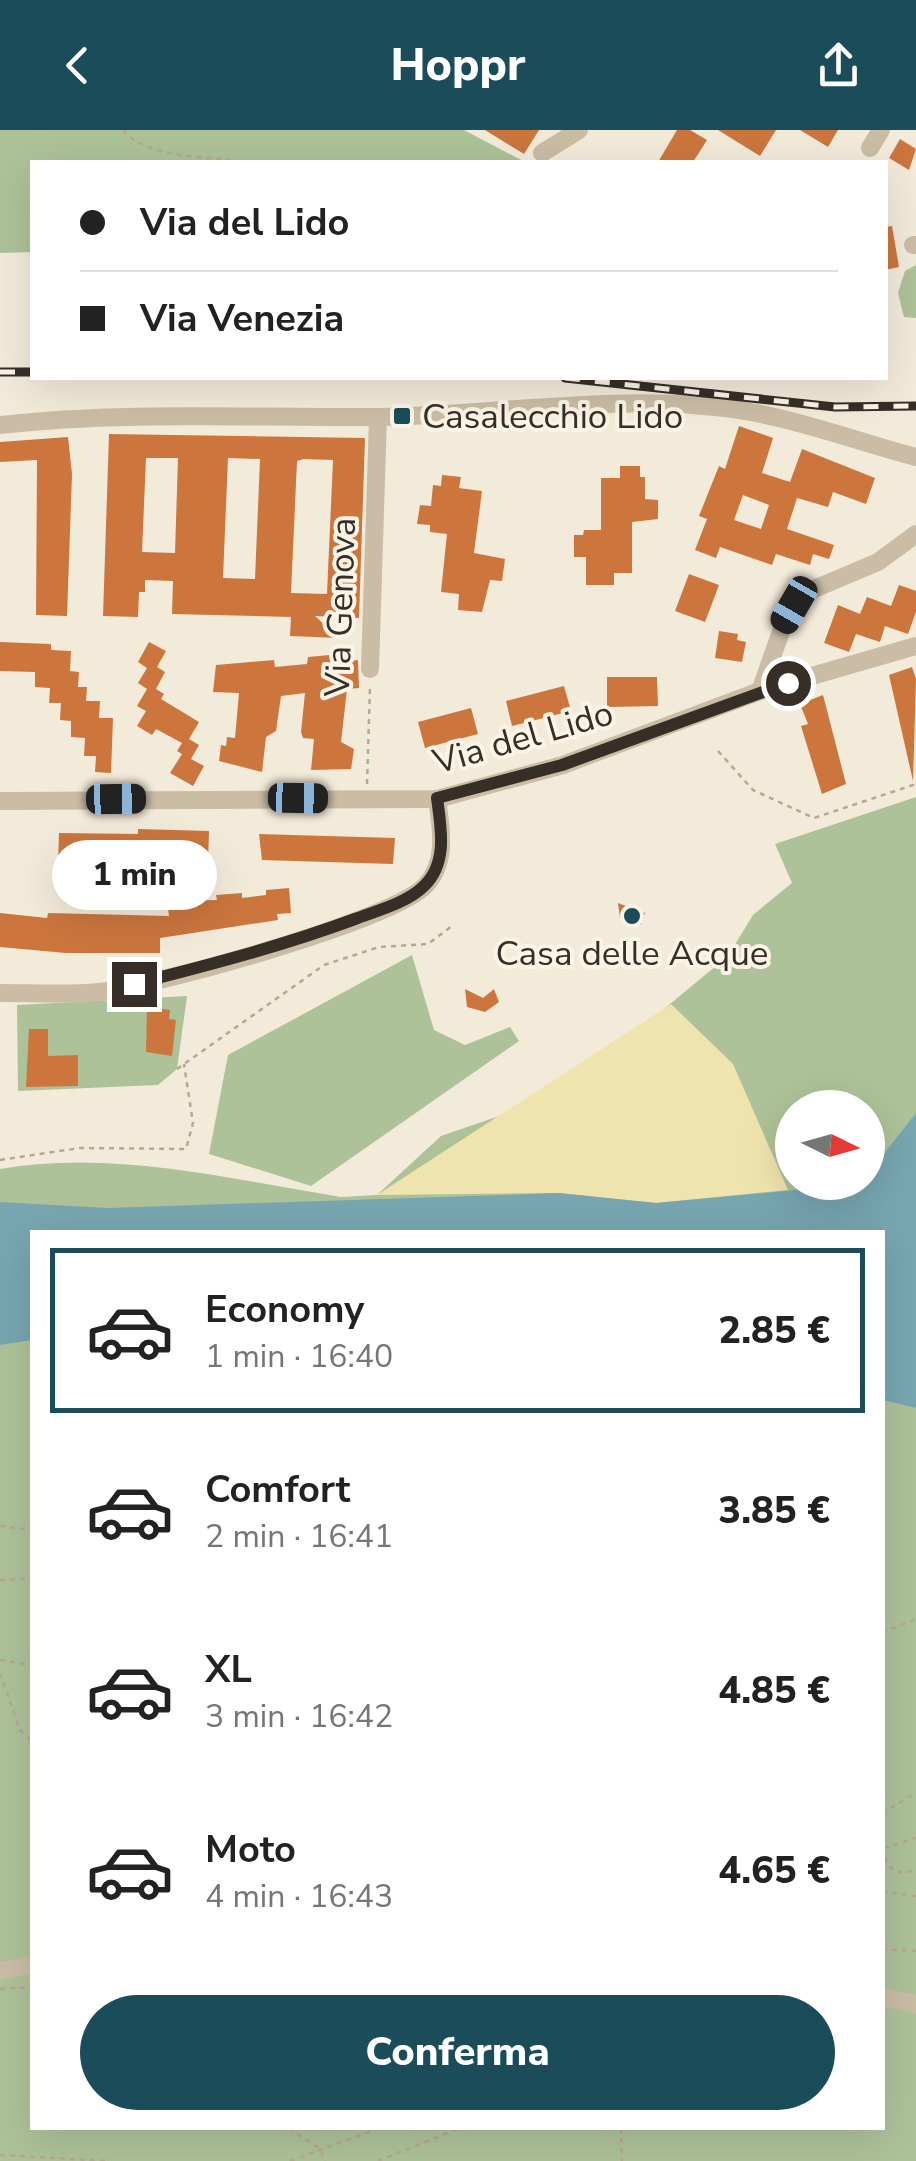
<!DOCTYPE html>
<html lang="it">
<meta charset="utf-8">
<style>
:root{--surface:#fff;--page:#f6f6f6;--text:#222;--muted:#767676;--line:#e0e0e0;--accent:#1a4c5a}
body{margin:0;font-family:"Nunito Sans",sans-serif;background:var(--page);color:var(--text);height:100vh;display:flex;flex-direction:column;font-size:38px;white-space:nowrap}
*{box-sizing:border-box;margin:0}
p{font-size:32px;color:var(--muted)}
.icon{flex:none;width:55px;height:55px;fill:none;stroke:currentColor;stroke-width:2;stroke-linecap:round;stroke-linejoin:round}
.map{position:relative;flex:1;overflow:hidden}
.sheet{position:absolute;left:30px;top:1100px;width:855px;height:900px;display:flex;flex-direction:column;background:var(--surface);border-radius:0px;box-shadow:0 10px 40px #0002}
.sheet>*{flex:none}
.hud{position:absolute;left:30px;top:30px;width:858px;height:220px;border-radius:0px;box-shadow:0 10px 40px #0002;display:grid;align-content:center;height:220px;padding:0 50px;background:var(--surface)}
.needle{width:65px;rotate:95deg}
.buttons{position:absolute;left:775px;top:960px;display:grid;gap:20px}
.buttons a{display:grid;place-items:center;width:110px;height:110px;border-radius:50%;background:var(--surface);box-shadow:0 10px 40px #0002;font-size:50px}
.end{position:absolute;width:45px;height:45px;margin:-22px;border:12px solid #372e27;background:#fff;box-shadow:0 0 0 5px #fff}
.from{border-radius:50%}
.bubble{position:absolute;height:70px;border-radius:35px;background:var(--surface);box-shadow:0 10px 40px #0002;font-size:32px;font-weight:800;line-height:70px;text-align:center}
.car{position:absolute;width:30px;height:60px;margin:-30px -15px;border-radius:12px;box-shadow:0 0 8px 2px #0007;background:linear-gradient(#222 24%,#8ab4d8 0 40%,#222 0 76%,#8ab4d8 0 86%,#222 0)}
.hud b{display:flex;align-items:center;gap:35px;height:95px;font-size:38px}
.hud b+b{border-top:2px solid var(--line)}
.hud i{width:25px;height:25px;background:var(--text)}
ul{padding:18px 0 0;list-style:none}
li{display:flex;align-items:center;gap:30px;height:165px;margin:0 20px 15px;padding:0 30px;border:5px solid transparent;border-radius:0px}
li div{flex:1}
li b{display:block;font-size:38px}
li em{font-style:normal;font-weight:800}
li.on{border-color:var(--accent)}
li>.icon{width:90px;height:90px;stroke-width:1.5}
.button{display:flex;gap:20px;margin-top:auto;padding:20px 50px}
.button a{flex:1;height:115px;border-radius:60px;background:var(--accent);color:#fff;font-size:40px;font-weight:800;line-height:115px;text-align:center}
header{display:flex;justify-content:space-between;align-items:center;height:130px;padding:0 50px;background:var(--accent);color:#fff;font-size:45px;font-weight:800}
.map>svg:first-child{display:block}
.green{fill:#aec299;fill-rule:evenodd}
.sand{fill:#f0e4ae}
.water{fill:#77a6b1}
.building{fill:#cc763e;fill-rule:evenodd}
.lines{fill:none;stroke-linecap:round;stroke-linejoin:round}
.path{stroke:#b7a78f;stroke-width:2.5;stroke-dasharray:5 5;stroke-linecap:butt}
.minor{stroke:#cbbca5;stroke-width:18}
.rail-casing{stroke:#372e27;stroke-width:9}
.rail{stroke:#faf4e6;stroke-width:5;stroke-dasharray:15;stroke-linecap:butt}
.route{stroke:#372e27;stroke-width:12}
.poi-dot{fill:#1a4c5a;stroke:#faf4e6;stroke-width:4}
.labels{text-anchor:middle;stroke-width:8;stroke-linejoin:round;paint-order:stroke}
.poi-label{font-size:35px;fill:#372e27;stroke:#faf4e6;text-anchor:start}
.street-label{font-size:35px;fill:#372e27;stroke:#faf4e6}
</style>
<header><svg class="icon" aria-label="back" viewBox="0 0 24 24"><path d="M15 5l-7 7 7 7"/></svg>Hoppr<svg class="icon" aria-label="share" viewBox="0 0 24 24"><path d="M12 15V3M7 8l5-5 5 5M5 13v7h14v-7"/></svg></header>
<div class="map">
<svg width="916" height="2031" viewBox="0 0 916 2031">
<rect width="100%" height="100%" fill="#f3ebda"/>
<g class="green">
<path d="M0,0H464L525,32H32V122L0,123Z"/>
<path d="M916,135V188L904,187L898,163L905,141Z"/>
<path d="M916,667V2031H0V1039C113,1019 229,1049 341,1067L377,1065L441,1006L560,965L728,826L753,785L792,753L775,714ZM792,978H868V1052H792ZM32,1102H882V1998H32Z"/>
<path d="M412,825L434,900L465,915L510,897L519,911L311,1056L209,1024L228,925Z"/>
<path d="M187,866L177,939L158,955L18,961L17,875Z"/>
</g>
<path class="sand" d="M671,874L733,934L788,1060L656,1073L559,1063L377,1065Z"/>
<path class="water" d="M916,983V1278L883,1270L882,1102H32V1210L0,1215V1072L108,1078L559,1063L656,1073L860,1054L868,1052V1044Z"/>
<g class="building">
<path d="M485,0H539L524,24Z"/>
<path d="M677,0H690L707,10L693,32H658Z"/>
<path d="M718,0H776L760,26Z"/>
<path d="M800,0H838L828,17Z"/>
<path d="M900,9L916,19L909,40L889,28Z"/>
<path d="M892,96L899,137L885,140V97Z"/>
<path d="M739,296L773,308L762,343L790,352L802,319L875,348L866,374L833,362L828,377L797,368L787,399L834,415L829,429L813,424L810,435L776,424L772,435L720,417L716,428L695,420L707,389L699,386L719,336L725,339ZM743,365L769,375L761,399L734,390Z"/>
<path d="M109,304L365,308L359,488L315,486L339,508L290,506L291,487L172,484L173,451L145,450V462H139L138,487L103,486ZM146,328H178L175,423L142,422ZM228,328L260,329L255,449L223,448ZM304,329L333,330L327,464L291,463L297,331Z"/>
<path d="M68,307L72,344L67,486L36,485L37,330L0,332V312Z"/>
<path d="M620,336H640V347H645V369L658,370V389L632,392V443H614V455H586V427H574V405H583L584,400H601V348H620Z"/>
<path d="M442,345L461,347L459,358L482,361L474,423L505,429L502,451L490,450L482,482L458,480L459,464L441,462L447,404L430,402V395L417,394L420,375L431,376L433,355L441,356Z"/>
<path d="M689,444L719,455L705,492L675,481Z"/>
<path d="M899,455L916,461V482L908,504L885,496L880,512L856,504L849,522L824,513L838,475L860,484L867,467L891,476Z"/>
<path d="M719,501L738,504L737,510L746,512L742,532L715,528Z"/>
<path d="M0,512L51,514V520L71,521L70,541L79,542L78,557H87L86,571H100L99,588H113L111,643L95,642L96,626H84L85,608L71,607V591L60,590L61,573H49L50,558L35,557V542L0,541Z"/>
<path d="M149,512L166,521L157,537L165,542L156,559L164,564L161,569L199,592L189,609L199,615L191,629L204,636L193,656L170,643L182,624L177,621L182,613L156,599L152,605L137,596L146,581L137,576L147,559L138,553L147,538L138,532Z"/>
<path d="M340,524V532L358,530L359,558L347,559L341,612L354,619L351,639L311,640L314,609L303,608L301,602L305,563L281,566L276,601L266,607L262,642L219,631L221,615L226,616L227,607L235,608L239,563L213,562L216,535L274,530L275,537L307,534L308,527Z"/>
<path d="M912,537L916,549L913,651L889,545Z"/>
<path d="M607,547H657L658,576L607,577Z"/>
<path d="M564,556L571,581L512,596L506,571Z"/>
<path d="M823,565L846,654L822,664L801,596L808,594L800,574Z"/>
<path d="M471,578L478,604L425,618L418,592Z"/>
<path d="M138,699L209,701L208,731L131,729V737L58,735L59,703L138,704Z"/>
<path d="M259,704L395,708L393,734L262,730Z"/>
<path d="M289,758L291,783L277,784L278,790L160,808V823H66L0,817V783L47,788L48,783L169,786L167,771L217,770L216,765L242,763V768L266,765V760Z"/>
<path d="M618,773L645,783L641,795L620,788Z"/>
<path d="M465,859L483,868L494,859L499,872L485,882L467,877Z"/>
<path d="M147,877L170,880L169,889L176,890L172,926L146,922Z"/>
<path d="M29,899H48V926L78,925V956L26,957Z"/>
</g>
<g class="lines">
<g class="path">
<path d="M123,0C146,29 212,27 248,32"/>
<path d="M718,621L753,660L814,688L916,654"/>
<path d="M367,654L370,557"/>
<path d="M177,939L324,835L379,817L428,814L452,796"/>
<path d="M0,1030L80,1018L186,1019L193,993L184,934"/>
<path d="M0,1396L32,1400"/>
<path d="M0,1450L32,1448"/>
<path d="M882,1503L916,1489"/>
<path d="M0,1530L32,1535"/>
<path d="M0,1543L20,1600L32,1612"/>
<path d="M882,1683L916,1663"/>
<path d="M883,1718L887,1735L897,1742L916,1741"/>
<path d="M884,1718L916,1708"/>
<path d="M882,1761L916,1766"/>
<path d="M882,1819L916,1821"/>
<path d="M0,1859L32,1857"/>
<path d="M289,1998L320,2019L325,2031"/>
<path d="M621,1998L622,2031"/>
<path d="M0,2025L108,2031"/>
<path d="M290,2031L380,1998"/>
<path d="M378,2031L460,1998"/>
</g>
<g class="minor">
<path d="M870,18L881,0"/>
<path d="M542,23L579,0"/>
<path d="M913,115H916"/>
<path d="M0,295C126,281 251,288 378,287C502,285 632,260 756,283C809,293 863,313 916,327"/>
<path d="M370,539L378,287"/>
<path d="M760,561L783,496L807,462L878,432L916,404"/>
<path d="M0,671L437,669L563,635L760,561L916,516"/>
<path d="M0,863C33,863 67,865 99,862C155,856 390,791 425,756C448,732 441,698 437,669"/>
<path d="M0,1841L32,1835"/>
<path d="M882,1867L916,1874"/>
</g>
<defs>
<g id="rail">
<path d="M0,242H32"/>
<path d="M565,248L835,277L916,276"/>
</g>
</defs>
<use href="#rail" class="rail-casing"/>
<use href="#rail" class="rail"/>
</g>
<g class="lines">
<path class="route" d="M134,854C209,835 282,816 355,789C376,781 407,773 424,756C448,733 441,698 437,668L562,635L788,553"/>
</g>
<g class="poi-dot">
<rect x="392" y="276" width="20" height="20" rx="5"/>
<circle cx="632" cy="786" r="10"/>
</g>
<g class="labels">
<g class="poi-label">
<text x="422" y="298">Casalecchio Lido</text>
<text x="632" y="835" text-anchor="middle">Casa delle Acque</text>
</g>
<g class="street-label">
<text transform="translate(340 477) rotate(-88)" y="12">Via Genova</text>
<text transform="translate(523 607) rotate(-16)" y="12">Via del Lido</text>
</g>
</g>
</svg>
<div class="buttons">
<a><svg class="needle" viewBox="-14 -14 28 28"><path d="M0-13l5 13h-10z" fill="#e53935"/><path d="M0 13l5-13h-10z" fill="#767676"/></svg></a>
</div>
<i class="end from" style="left:788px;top:553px"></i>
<i class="end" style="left:134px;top:854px"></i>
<div class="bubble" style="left:52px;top:710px;width:165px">1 min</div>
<i class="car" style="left:794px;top:475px;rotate:210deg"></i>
<i class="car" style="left:298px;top:668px;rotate:91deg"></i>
<i class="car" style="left:116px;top:669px;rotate:89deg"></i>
<div class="hud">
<b><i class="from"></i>Via del Lido</b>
<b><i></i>Via Venezia</b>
</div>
<section class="sheet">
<ul>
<li class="on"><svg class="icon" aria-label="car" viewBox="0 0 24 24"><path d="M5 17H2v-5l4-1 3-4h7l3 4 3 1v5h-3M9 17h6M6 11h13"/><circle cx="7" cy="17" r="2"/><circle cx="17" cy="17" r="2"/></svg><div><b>Economy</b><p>1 min · 16:40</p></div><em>2.85 €</em></li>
<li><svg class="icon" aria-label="car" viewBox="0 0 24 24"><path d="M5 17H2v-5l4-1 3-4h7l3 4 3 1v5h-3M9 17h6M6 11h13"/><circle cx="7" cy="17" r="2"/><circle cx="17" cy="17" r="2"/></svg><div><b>Comfort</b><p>2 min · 16:41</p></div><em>3.85 €</em></li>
<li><svg class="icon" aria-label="car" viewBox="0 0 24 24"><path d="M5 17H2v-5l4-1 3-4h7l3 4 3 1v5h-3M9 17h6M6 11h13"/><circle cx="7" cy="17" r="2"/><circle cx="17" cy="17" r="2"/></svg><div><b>XL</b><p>3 min · 16:42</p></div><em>4.85 €</em></li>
<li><svg class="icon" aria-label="car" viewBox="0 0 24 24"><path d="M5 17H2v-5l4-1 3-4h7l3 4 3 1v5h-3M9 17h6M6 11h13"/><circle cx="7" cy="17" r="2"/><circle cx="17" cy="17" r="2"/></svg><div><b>Moto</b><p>4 min · 16:43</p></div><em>4.65 €</em></li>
</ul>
<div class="button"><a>Conferma</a></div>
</section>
</div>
